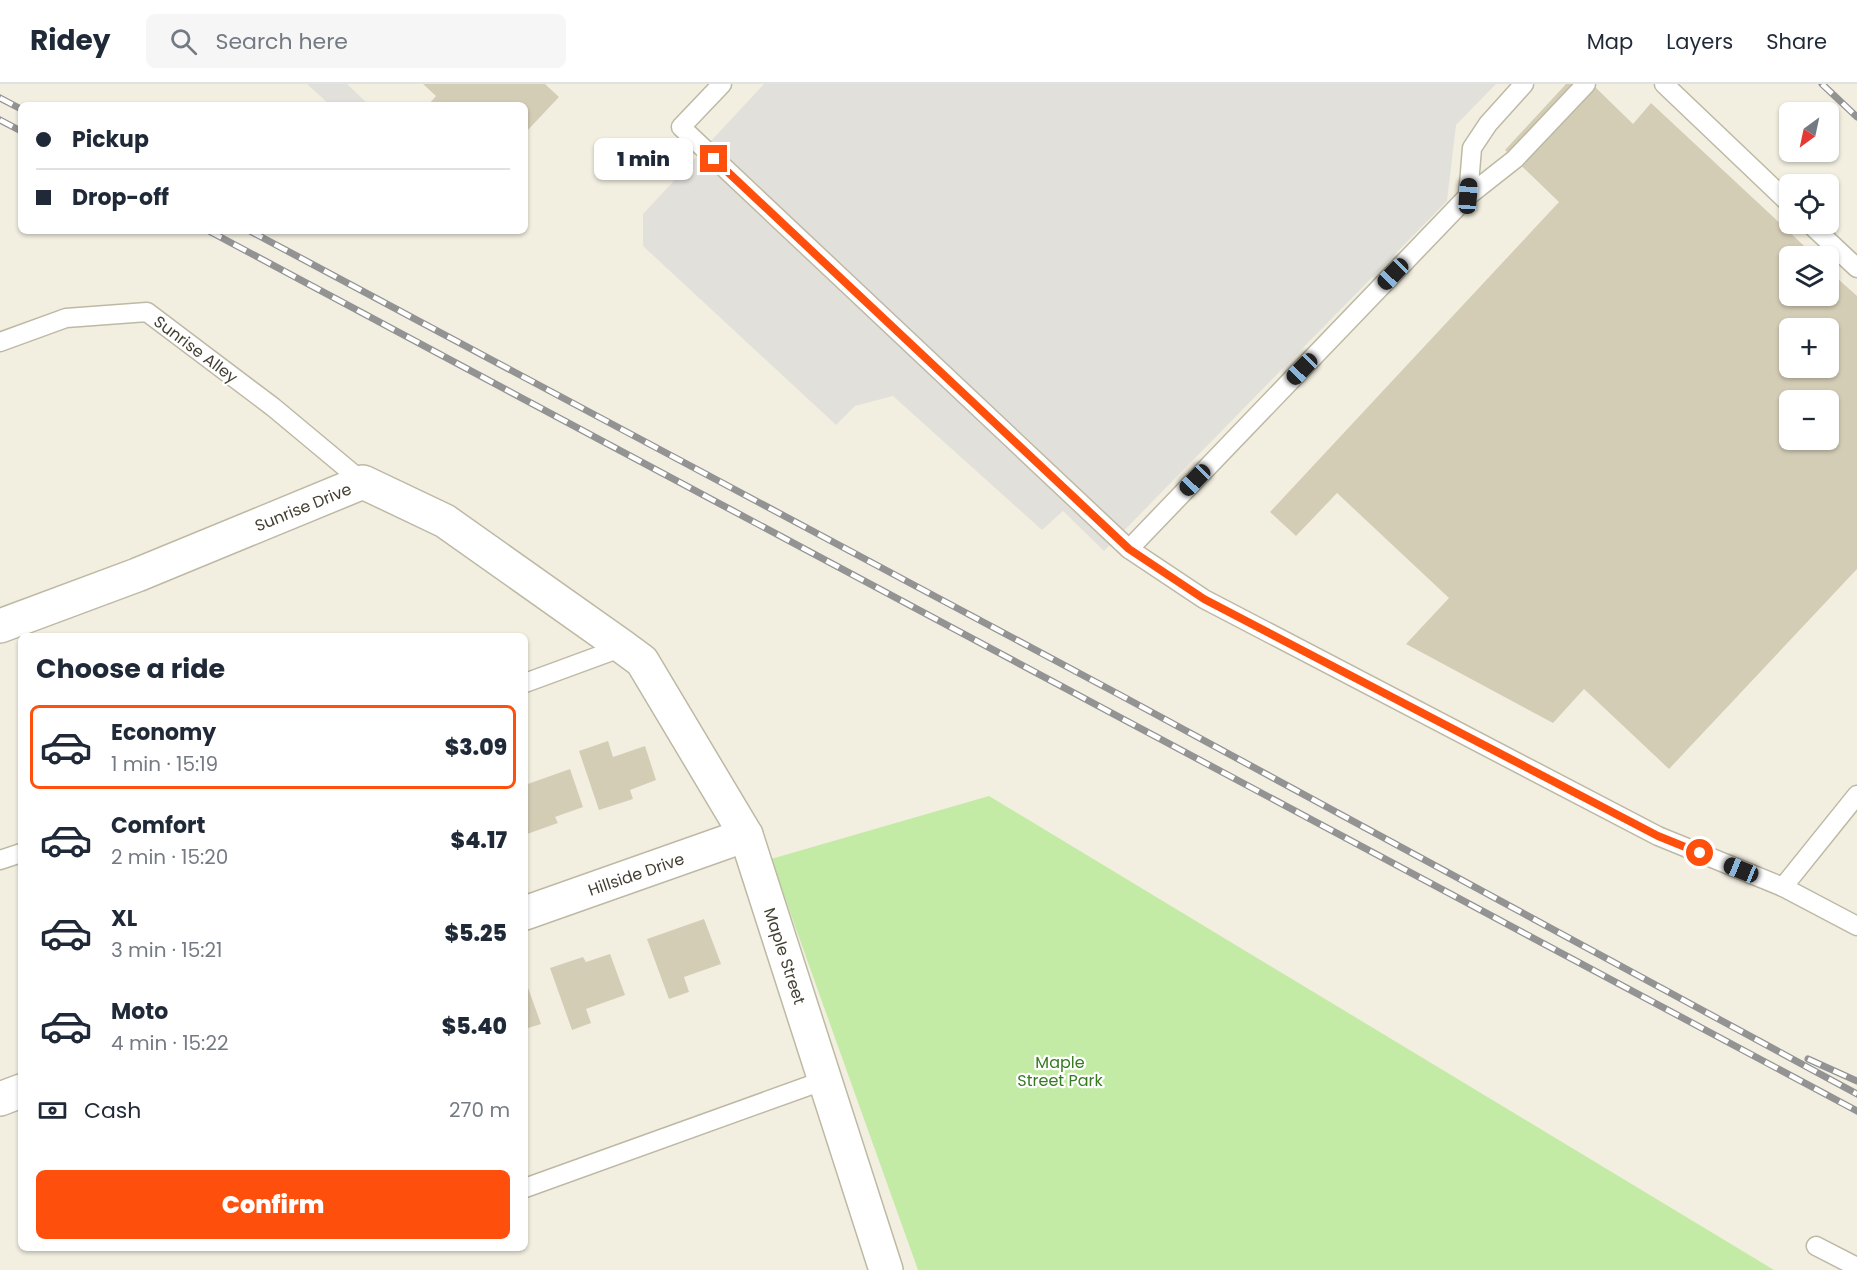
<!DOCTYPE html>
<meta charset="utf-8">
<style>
:root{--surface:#fff;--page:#f6f6f7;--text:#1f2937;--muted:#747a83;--line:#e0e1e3;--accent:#ff4f0c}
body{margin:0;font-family:Poppins,sans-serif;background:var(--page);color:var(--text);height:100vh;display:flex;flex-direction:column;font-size:22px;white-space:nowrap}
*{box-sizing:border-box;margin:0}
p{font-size:20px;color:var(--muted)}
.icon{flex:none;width:33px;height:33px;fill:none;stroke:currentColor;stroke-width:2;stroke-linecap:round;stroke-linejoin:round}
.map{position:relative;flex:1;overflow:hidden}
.sheet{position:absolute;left:18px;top:549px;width:510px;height:618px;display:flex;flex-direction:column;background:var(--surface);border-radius:9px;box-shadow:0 2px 4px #0004}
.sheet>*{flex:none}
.guide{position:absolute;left:18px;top:18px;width:510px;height:132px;border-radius:9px;box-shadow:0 2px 4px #0004;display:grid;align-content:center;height:132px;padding:0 18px;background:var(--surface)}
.needle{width:39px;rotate:213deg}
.tools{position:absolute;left:1779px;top:18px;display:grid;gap:12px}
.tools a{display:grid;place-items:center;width:60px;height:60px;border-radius:9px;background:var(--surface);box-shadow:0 2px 4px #0004;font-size:30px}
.end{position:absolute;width:27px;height:27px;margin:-14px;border:8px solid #ff4f0c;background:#fff;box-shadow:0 0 0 3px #fff}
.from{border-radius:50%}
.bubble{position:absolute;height:42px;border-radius:9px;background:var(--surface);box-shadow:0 2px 4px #0004;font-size:20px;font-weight:800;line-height:42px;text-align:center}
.car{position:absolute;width:18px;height:36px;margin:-18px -9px;border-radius:8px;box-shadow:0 0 4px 2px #0007;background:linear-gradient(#222 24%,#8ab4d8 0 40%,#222 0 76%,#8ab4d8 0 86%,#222 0)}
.guide b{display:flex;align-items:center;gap:21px;height:57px;font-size:22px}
.guide b+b{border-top:2px solid var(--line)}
.guide i{width:15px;height:15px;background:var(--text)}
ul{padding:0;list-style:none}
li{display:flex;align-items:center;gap:18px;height:84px;margin:0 12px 9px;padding:0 6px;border:3px solid transparent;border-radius:9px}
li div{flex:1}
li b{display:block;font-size:22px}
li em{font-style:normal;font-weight:800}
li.active{border-color:var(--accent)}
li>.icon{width:54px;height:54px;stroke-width:1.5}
h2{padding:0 18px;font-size:27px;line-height:72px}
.pay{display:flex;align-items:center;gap:15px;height:66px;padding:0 18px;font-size:22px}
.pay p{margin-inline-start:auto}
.cta{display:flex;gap:12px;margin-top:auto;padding:12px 18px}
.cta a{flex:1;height:69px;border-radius:9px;background:var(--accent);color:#fff;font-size:24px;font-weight:800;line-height:69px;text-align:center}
header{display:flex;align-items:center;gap:36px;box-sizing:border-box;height:84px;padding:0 30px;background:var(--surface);border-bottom:2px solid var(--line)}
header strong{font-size:28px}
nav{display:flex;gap:33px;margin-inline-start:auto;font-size:21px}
.search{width:420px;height:54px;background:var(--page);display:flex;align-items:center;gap:15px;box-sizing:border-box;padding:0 21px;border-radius:9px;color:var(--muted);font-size:22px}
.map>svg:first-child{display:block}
.green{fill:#c3eba6}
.parking{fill:#e2e0db}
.building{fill:#d4cdb6;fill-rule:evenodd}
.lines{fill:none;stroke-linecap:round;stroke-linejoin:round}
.service-casing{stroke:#beb9a4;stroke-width:21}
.minor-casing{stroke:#beb9a4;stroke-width:36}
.service{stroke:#fff;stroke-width:18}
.minor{stroke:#fff;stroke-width:33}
.rail-casing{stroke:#939393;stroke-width:7}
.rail{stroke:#fff;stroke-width:4.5;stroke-dasharray:14;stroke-linecap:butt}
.route{stroke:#ff4f0c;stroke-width:8}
.labels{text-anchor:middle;stroke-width:4.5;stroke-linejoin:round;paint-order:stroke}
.street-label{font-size:16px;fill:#443f32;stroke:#fff}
.park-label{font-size:16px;fill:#377a21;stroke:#fff}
</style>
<header>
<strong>Ridey</strong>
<div class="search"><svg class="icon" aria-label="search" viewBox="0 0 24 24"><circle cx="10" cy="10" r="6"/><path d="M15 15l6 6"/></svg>Search here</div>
<nav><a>Map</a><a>Layers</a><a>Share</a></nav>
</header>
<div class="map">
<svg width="1857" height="1186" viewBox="0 0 1857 1186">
<rect width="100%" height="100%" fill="#f2efe1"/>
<path class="green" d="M989,712L1774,1186H918L771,775Z"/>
<g class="parking">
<path d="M307,0H347L369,21H330Z"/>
<path d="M764,0H1496L1456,41L1447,117L1104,467L1063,427L1042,446L893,312L855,322L836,341L643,162V130Z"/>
</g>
<g class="building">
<path d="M423,0H545L559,13L525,49V21H428L436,12Z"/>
<path d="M1566,0H1592L1633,40L1651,19L1815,172H1790V212H1828V186L1857,212V485L1669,685L1584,605L1553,639L1406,560L1449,514L1337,409L1296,452L1270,428L1559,118L1505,66ZM1790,244H1828V284H1790ZM1790,316H1828V356H1790Z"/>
<path d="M608,657L613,673L645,662L656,696L630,706L633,715L599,726L579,667Z"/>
<path d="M570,685L583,723L555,733L558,739L527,750L525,744V701Z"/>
<path d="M704,835L721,880L684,893L689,908L669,915L647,855Z"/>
<path d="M610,870L625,911L586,925L591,939L572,946L550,884L583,873L586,878Z"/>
<path d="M527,901L541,940L525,945V902Z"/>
</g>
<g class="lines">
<defs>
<g id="service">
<path d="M722,0L681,43L1129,465L1204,515L1658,752L1783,803L1857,842"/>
<path d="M1664,0L1790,120"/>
<path d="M1468,112L1472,64L1488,40L1524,0"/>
<path d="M1810,140L1857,184"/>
<path d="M0,258L66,234L147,228L273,323L363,398"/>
<path d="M1129,465L1468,112L1515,75L1586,0"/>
<path d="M525,599L623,563"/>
<path d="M0,776L21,769"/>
<path d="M1783,803L1857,711"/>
<path d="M525,1104L825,996"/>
<path d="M1816,1162L1857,1183"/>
</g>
<g id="minor">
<path d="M0,542L137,491L363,398L445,437L623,563L642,577L746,751L886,1186"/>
<path d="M525,829L746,751"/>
<path d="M0,1015L21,1007"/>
</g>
</defs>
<use href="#service" class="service-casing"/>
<use href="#minor" class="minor-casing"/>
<use href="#service" class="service"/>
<use href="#minor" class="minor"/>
<defs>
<g id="rail">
<path d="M1822,0L1857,33"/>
<path d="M0,14L21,25"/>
<path d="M0,36L21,47"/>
<path d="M209,147L1857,1027"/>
<path d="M250,147L1120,611L1857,1010"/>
<path d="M1808,975L1857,997"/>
</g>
</defs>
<use href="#rail" class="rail-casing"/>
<use href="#rail" class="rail"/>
</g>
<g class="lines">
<path class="route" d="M714,75L1129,465L1204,515L1658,752L1700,769"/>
</g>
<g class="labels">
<g class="street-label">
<text transform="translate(196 265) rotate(37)" y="6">Sunrise Alley</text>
<text transform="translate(303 423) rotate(-22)" y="6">Sunrise Drive</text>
<text transform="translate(636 790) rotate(-19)" y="6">Hillside Drive</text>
<text transform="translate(785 872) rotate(72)" y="6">Maple Street</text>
</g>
<g class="park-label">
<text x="1060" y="984">Maple<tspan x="1060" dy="18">Street Park</tspan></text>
</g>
</g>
</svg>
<div class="tools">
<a><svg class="needle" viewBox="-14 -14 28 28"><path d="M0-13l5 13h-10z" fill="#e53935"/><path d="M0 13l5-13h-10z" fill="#747a83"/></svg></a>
<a><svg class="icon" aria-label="locate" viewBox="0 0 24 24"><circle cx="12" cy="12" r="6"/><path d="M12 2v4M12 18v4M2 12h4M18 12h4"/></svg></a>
<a><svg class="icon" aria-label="layers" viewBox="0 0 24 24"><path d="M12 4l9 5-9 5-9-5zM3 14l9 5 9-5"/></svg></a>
<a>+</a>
<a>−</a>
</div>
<i class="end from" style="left:1700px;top:769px"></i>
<i class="end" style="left:714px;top:75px"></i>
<div class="bubble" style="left:594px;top:54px;width:99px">1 min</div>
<i class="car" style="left:1468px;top:112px;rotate:4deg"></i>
<i class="car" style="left:1393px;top:190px;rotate:224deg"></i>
<i class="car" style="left:1302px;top:285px;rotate:224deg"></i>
<i class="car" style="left:1195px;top:396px;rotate:224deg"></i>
<i class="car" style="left:1741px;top:786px;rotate:292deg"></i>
<div class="guide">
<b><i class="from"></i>Pickup</b>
<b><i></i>Drop-off</b>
</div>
<section class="sheet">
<h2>Choose a ride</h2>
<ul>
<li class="active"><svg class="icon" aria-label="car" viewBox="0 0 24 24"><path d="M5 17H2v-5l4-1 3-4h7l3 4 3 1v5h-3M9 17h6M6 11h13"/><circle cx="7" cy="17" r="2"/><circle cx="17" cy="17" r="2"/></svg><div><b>Economy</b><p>1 min · 15:19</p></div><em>$3.09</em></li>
<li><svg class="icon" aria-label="car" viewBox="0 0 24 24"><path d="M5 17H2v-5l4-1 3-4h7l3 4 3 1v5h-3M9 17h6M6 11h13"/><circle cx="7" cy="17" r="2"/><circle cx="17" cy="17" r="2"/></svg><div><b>Comfort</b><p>2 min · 15:20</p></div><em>$4.17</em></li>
<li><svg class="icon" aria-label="car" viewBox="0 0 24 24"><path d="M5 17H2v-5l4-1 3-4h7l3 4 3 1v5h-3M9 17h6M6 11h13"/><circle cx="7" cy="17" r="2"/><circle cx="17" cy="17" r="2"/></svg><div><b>XL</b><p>3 min · 15:21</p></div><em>$5.25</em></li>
<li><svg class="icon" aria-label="car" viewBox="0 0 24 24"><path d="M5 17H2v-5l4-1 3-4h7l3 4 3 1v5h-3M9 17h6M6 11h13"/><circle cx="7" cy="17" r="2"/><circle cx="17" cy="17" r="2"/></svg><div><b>Moto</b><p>4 min · 15:22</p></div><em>$5.40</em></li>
</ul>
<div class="pay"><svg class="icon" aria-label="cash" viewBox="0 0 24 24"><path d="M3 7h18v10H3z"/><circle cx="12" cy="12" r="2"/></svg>Cash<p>270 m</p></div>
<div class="cta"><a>Confirm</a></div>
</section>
</div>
